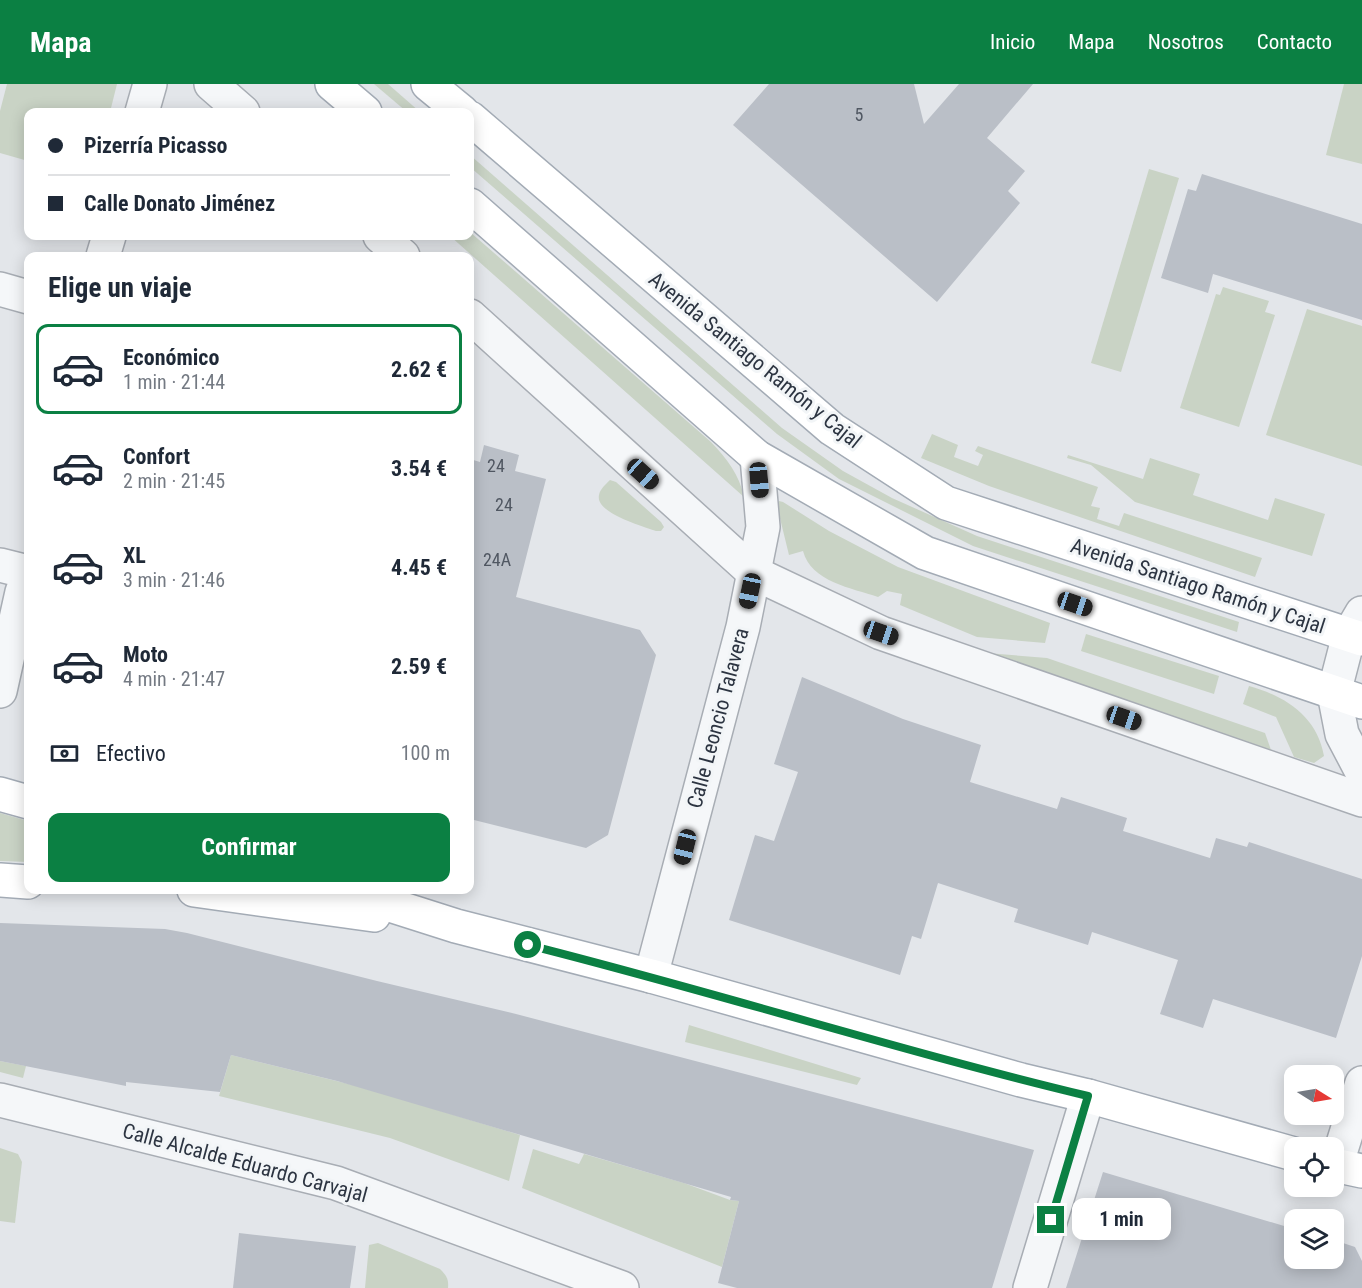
<!DOCTYPE html>
<html lang="es">
<meta charset="utf-8">
<style>
:root{--surface:#fff;--page:#f2f2f3;--text:#1f2937;--muted:#747a83;--line:#e0e1e3;--accent:#0b8043}
body{margin:0;font-family:"Roboto Condensed",sans-serif;background:var(--page);color:var(--text);height:100vh;display:flex;flex-direction:column;font-size:22px;white-space:nowrap}
*{box-sizing:border-box;margin:0}
p{font-size:20px;color:var(--muted)}
.icon{flex:none;width:33px;height:33px;fill:none;stroke:currentColor;stroke-width:2;stroke-linecap:round;stroke-linejoin:round}
.map{position:relative;flex:1;overflow:hidden}
.panel{position:absolute;left:24px;top:168px;width:450px;height:642px;display:flex;flex-direction:column;background:var(--surface);border-radius:12px;box-shadow:0 3px 15px #0003}
.panel>*{flex:none}
.banner{position:absolute;left:24px;top:24px;width:450px;height:132px;border-radius:12px;box-shadow:0 3px 15px #0003;display:grid;align-content:center;height:132px;padding:0 24px;background:var(--surface)}
.needle{width:39px;rotate:101deg}
.fabs{position:absolute;left:1284px;top:981px;display:grid;gap:12px}
.fabs a{display:grid;place-items:center;width:60px;height:60px;border-radius:12px;background:var(--surface);box-shadow:0 3px 15px #0003;font-size:30px}
.end{position:absolute;width:27px;height:27px;margin:-14px;border:8px solid #0b8043;background:#fff;box-shadow:0 0 0 3px #fff}
.from{border-radius:50%}
.bubble{position:absolute;height:42px;border-radius:12px;background:var(--surface);box-shadow:0 3px 15px #0003;font-size:20px;font-weight:700;line-height:42px;text-align:center}
.car{position:absolute;width:18px;height:36px;margin:-18px -9px;border-radius:8px;box-shadow:0 0 4px 2px #0007;background:linear-gradient(#222 24%,#8ab4d8 0 40%,#222 0 76%,#8ab4d8 0 86%,#222 0)}
.banner b{display:flex;align-items:center;gap:21px;height:57px;font-size:22px}
.banner b+b{border-top:2px solid var(--line)}
.banner i{width:15px;height:15px;background:var(--text)}
ul{padding:0;list-style:none}
li{display:flex;align-items:center;gap:18px;height:90px;margin:0 12px 9px;padding:0 12px;border:3px solid transparent;border-radius:12px}
li div{flex:1}
li b{display:block;font-size:22px}
li em{font-style:normal;font-weight:700}
li.selected{border-color:var(--accent)}
li>.icon{width:54px;height:54px;stroke-width:1.5}
h2{padding:0 24px;font-size:27px;line-height:72px}
.pay{display:flex;align-items:center;gap:15px;height:66px;padding:0 24px;font-size:22px}
.pay p{margin-inline-start:auto}
.cta{display:flex;gap:12px;margin-top:auto;padding:12px 24px}
.cta a{flex:1;height:69px;border-radius:12px;background:var(--accent);color:#fff;font-size:24px;font-weight:700;line-height:69px;text-align:center}
header{display:flex;align-items:center;gap:36px;box-sizing:border-box;height:84px;padding:0 30px;background:var(--accent);color:#fff}
header strong{font-size:28px}
nav{display:flex;gap:33px;margin-inline-start:auto;font-size:21px}
.map>svg:first-child{display:block}
.green{fill:#c9d3c5}
.building{fill:#babfc7}
.lines{fill:none;stroke-linecap:round;stroke-linejoin:round}
.minor-casing{stroke:#a8adb4;stroke-width:36}
.major-casing{stroke:#a3abb5;stroke-width:36}
.minor{stroke:#f5f7f9;stroke-width:33}
.major{stroke:#fff;stroke-width:33}
.route{stroke:#0b8043;stroke-width:8}
.labels{text-anchor:middle;stroke-width:6;stroke-linejoin:round;paint-order:stroke}
.number-label{font-size:18px;fill:#505762}
.street-label{font-size:21px;fill:#2c3441;stroke:#f2f5f7}
</style>
<header>
<strong>Mapa</strong>
<nav><a>Inicio</a><a>Mapa</a><a>Nosotros</a><a>Contacto</a></nav>
</header>
<div class="map">
<svg width="1362" height="1204" viewBox="0 0 1362 1204">
<rect width="100%" height="100%" fill="#e3e6ea"/>
<g class="green">
<path d="M7,0H117L110,28H28V77L0,69V27Z"/>
<path d="M374,0H388L420,28H407Z"/>
<path d="M1344,0H1362V80L1326,71Z"/>
<path d="M470,71L782,344L843,387L892,414L977,452L1239,538L1237,548L973,462L839,395L777,350L470,83Z"/>
<path d="M1149,85L1179,94L1121,288L1091,279Z"/>
<path d="M470,148L711,358C727,375 739,390 744,413L450,152H470Z"/>
<path d="M1223,203L1269,217L1265,228L1275,231L1239,343L1180,324L1216,210L1220,211Z"/>
<path d="M1307,225L1362,242V382L1266,351Z"/>
<path d="M932,350L958,361L954,373L978,382L983,371L975,367L978,362L1098,403L1091,422L1100,424L1097,435L1119,442L1124,429L1262,474L1255,493L989,402L921,374Z"/>
<path d="M1068,371L1143,395L1150,374L1200,390L1193,411L1268,436L1275,414L1325,430L1312,472L1135,418L1091,381L1067,374Z"/>
<path d="M610,396L616,398L661,438L664,443L661,447H656C642,442 595,429 599,411C600,405 606,400 610,396Z"/>
<path d="M779,417L783,418L829,447L898,483L1050,539L1045,559L977,553L900,521L902,510L887,507L878,513C852,504 811,498 803,467L789,471L777,422Z"/>
<path d="M1086,550L1219,592L1214,610L1081,567Z"/>
<path d="M974,568L1047,574L1265,649L1271,666Z"/>
<path d="M1249,602C1285,612 1317,632 1324,672L1314,679L1294,673L1276,633L1243,620Z"/>
<path d="M0,729L28,737V778L0,777Z"/>
<path d="M689,941L861,994L857,1001L685,958Z"/>
<path d="M231,971L365,1004L520,1051L509,1097L390,1054L219,1012Z"/>
<path d="M0,977L26,982L23,994L0,988Z"/>
<path d="M0,1064L18,1070L22,1078L15,1139L0,1137Z"/>
<path d="M533,1065L579,1080L584,1070L684,1099L730,1116L739,1117L722,1183L522,1104Z"/>
<path d="M378,1159L440,1185C446,1191 449,1195 448,1204H365L369,1161Z"/>
</g>
<g class="building">
<path d="M769,0H914L924,40L959,0H1033L987,54L1025,87L1008,107L1020,119L937,218L733,41Z"/>
<path d="M1202,90L1362,140V236L1213,190L1208,209L1161,194L1188,105L1196,107Z"/>
<path d="M484,361L519,371L515,387L546,395L516,513L640,546L656,571L608,751L586,764L470,735V375L480,378Z"/>
<path d="M802,593L903,635L981,661L970,698L1057,725L1061,713L1127,734L1123,747L1210,774L1216,754L1247,763L1249,758L1362,795V872L1336,954L1213,915L1203,944L1160,930L1178,876L1092,848L1088,861L1014,838L1018,825L938,799L921,855L912,852L900,891L729,836L755,751L774,757L798,688L774,680Z"/>
<path d="M0,839L165,845L187,849L377,897L516,930L1034,1066L992,1204H737L718,1199L739,1117L730,1116L731,1113L337,997L231,971L220,1008L126,998V1002L0,977Z"/>
<path d="M1103,1088L1294,1145V1174H1334V1156L1355,1163L1362,1177V1204H1066Z"/>
<path d="M239,1149L356,1162L350,1204H233Z"/>
</g>
<g class="lines">
<defs>
<g id="minor">
<path d="M211,0L243,28"/>
<path d="M142,28L150,0"/>
<path d="M380,152L403,172"/>
<path d="M103,172L109,152"/>
<path d="M0,205L28,213"/>
<path d="M470,232L754,489L881,549L1362,716"/>
<path d="M0,481L28,488"/>
<path d="M1362,529L1349,551L1334,609L1342,650L1362,688"/>
<path d="M0,607L22,508L28,504"/>
<path d="M651,892L743,543L763,443L757,373"/>
<path d="M0,1016L336,1099L622,1204"/>
<path d="M1336,1082L1362,999"/>
<path d="M1030,1204L1088,1012"/>
</g>
<g id="major">
<path d="M332,0L365,28"/>
<path d="M428,0L462,28"/>
<path d="M470,34L832,345L946,419L1362,555"/>
<path d="M470,121L757,373L925,469L1362,618"/>
<path d="M0,710L28,718"/>
<path d="M0,796L28,798"/>
<path d="M194,806L374,831"/>
<path d="M343,806L456,842L651,892L1021,996L1088,1012L1294,1070"/>
<path d="M1334,1081L1362,1087"/>
</g>
</defs>
<use href="#minor" class="minor-casing"/>
<use href="#major" class="major-casing"/>
<use href="#minor" class="minor"/>
<use href="#major" class="major"/>
</g>
<g class="lines">
<path class="route" d="M528,861C715,908 900,967 1088,1012L1051,1136"/>
</g>
<g class="labels">
<g class="number-label">
<text x="859" y="37">5</text>
<text x="496" y="388">24</text>
<text x="504" y="427">24</text>
<text x="497" y="482">24A</text>
</g>
<g class="street-label">
<text transform="translate(755 276) rotate(39)" y="7">Avenida Santiago Ramón y Cajal</text>
<text transform="translate(1198 502) rotate(18)" y="7">Avenida Santiago Ramón y Cajal</text>
<text transform="translate(718 634) rotate(-75)" y="7">Calle Leoncio Talavera</text>
<text transform="translate(245 1079) rotate(15)" y="7">Calle Alcalde Eduardo Carvajal</text>
</g>
</g>
</svg>
<div class="fabs">
<a><svg class="needle" viewBox="-14 -14 28 28"><path d="M0-13l5 13h-10z" fill="#e53935"/><path d="M0 13l5-13h-10z" fill="#747a83"/></svg></a>
<a><svg class="icon" aria-label="locate" viewBox="0 0 24 24"><circle cx="12" cy="12" r="6"/><path d="M12 2v4M12 18v4M2 12h4M18 12h4"/></svg></a>
<a><svg class="icon" aria-label="layers" viewBox="0 0 24 24"><path d="M12 4l9 5-9 5-9-5zM3 14l9 5 9-5"/></svg></a>
</div>
<i class="end from" style="left:528px;top:861px"></i>
<i class="end" style="left:1051px;top:1136px"></i>
<div class="bubble" style="left:1072px;top:1114px;width:99px">1 min</div>
<i class="car" style="left:643px;top:390px;rotate:132deg"></i>
<i class="car" style="left:759px;top:396px;rotate:175deg"></i>
<i class="car" style="left:750px;top:507px;rotate:192deg"></i>
<i class="car" style="left:1075px;top:520px;rotate:109deg"></i>
<i class="car" style="left:881px;top:549px;rotate:109deg"></i>
<i class="car" style="left:1124px;top:634px;rotate:109deg"></i>
<i class="car" style="left:685px;top:763px;rotate:194deg"></i>
<div class="banner">
<b><i class="from"></i>Pizerría Picasso</b>
<b><i></i>Calle Donato Jiménez</b>
</div>
<section class="panel">
<h2>Elige un viaje</h2>
<ul>
<li class="selected"><svg class="icon" aria-label="car" viewBox="0 0 24 24"><path d="M5 17H2v-5l4-1 3-4h7l3 4 3 1v5h-3M9 17h6M6 11h13"/><circle cx="7" cy="17" r="2"/><circle cx="17" cy="17" r="2"/></svg><div><b>Económico</b><p>1 min · 21:44</p></div><em>2.62 €</em></li>
<li><svg class="icon" aria-label="car" viewBox="0 0 24 24"><path d="M5 17H2v-5l4-1 3-4h7l3 4 3 1v5h-3M9 17h6M6 11h13"/><circle cx="7" cy="17" r="2"/><circle cx="17" cy="17" r="2"/></svg><div><b>Confort</b><p>2 min · 21:45</p></div><em>3.54 €</em></li>
<li><svg class="icon" aria-label="car" viewBox="0 0 24 24"><path d="M5 17H2v-5l4-1 3-4h7l3 4 3 1v5h-3M9 17h6M6 11h13"/><circle cx="7" cy="17" r="2"/><circle cx="17" cy="17" r="2"/></svg><div><b>XL</b><p>3 min · 21:46</p></div><em>4.45 €</em></li>
<li><svg class="icon" aria-label="car" viewBox="0 0 24 24"><path d="M5 17H2v-5l4-1 3-4h7l3 4 3 1v5h-3M9 17h6M6 11h13"/><circle cx="7" cy="17" r="2"/><circle cx="17" cy="17" r="2"/></svg><div><b>Moto</b><p>4 min · 21:47</p></div><em>2.59 €</em></li>
</ul>
<div class="pay"><svg class="icon" aria-label="cash" viewBox="0 0 24 24"><path d="M3 7h18v10H3z"/><circle cx="12" cy="12" r="2"/></svg>Efectivo<p>100 m</p></div>
<div class="cta"><a>Confirmar</a></div>
</section>
</div>
